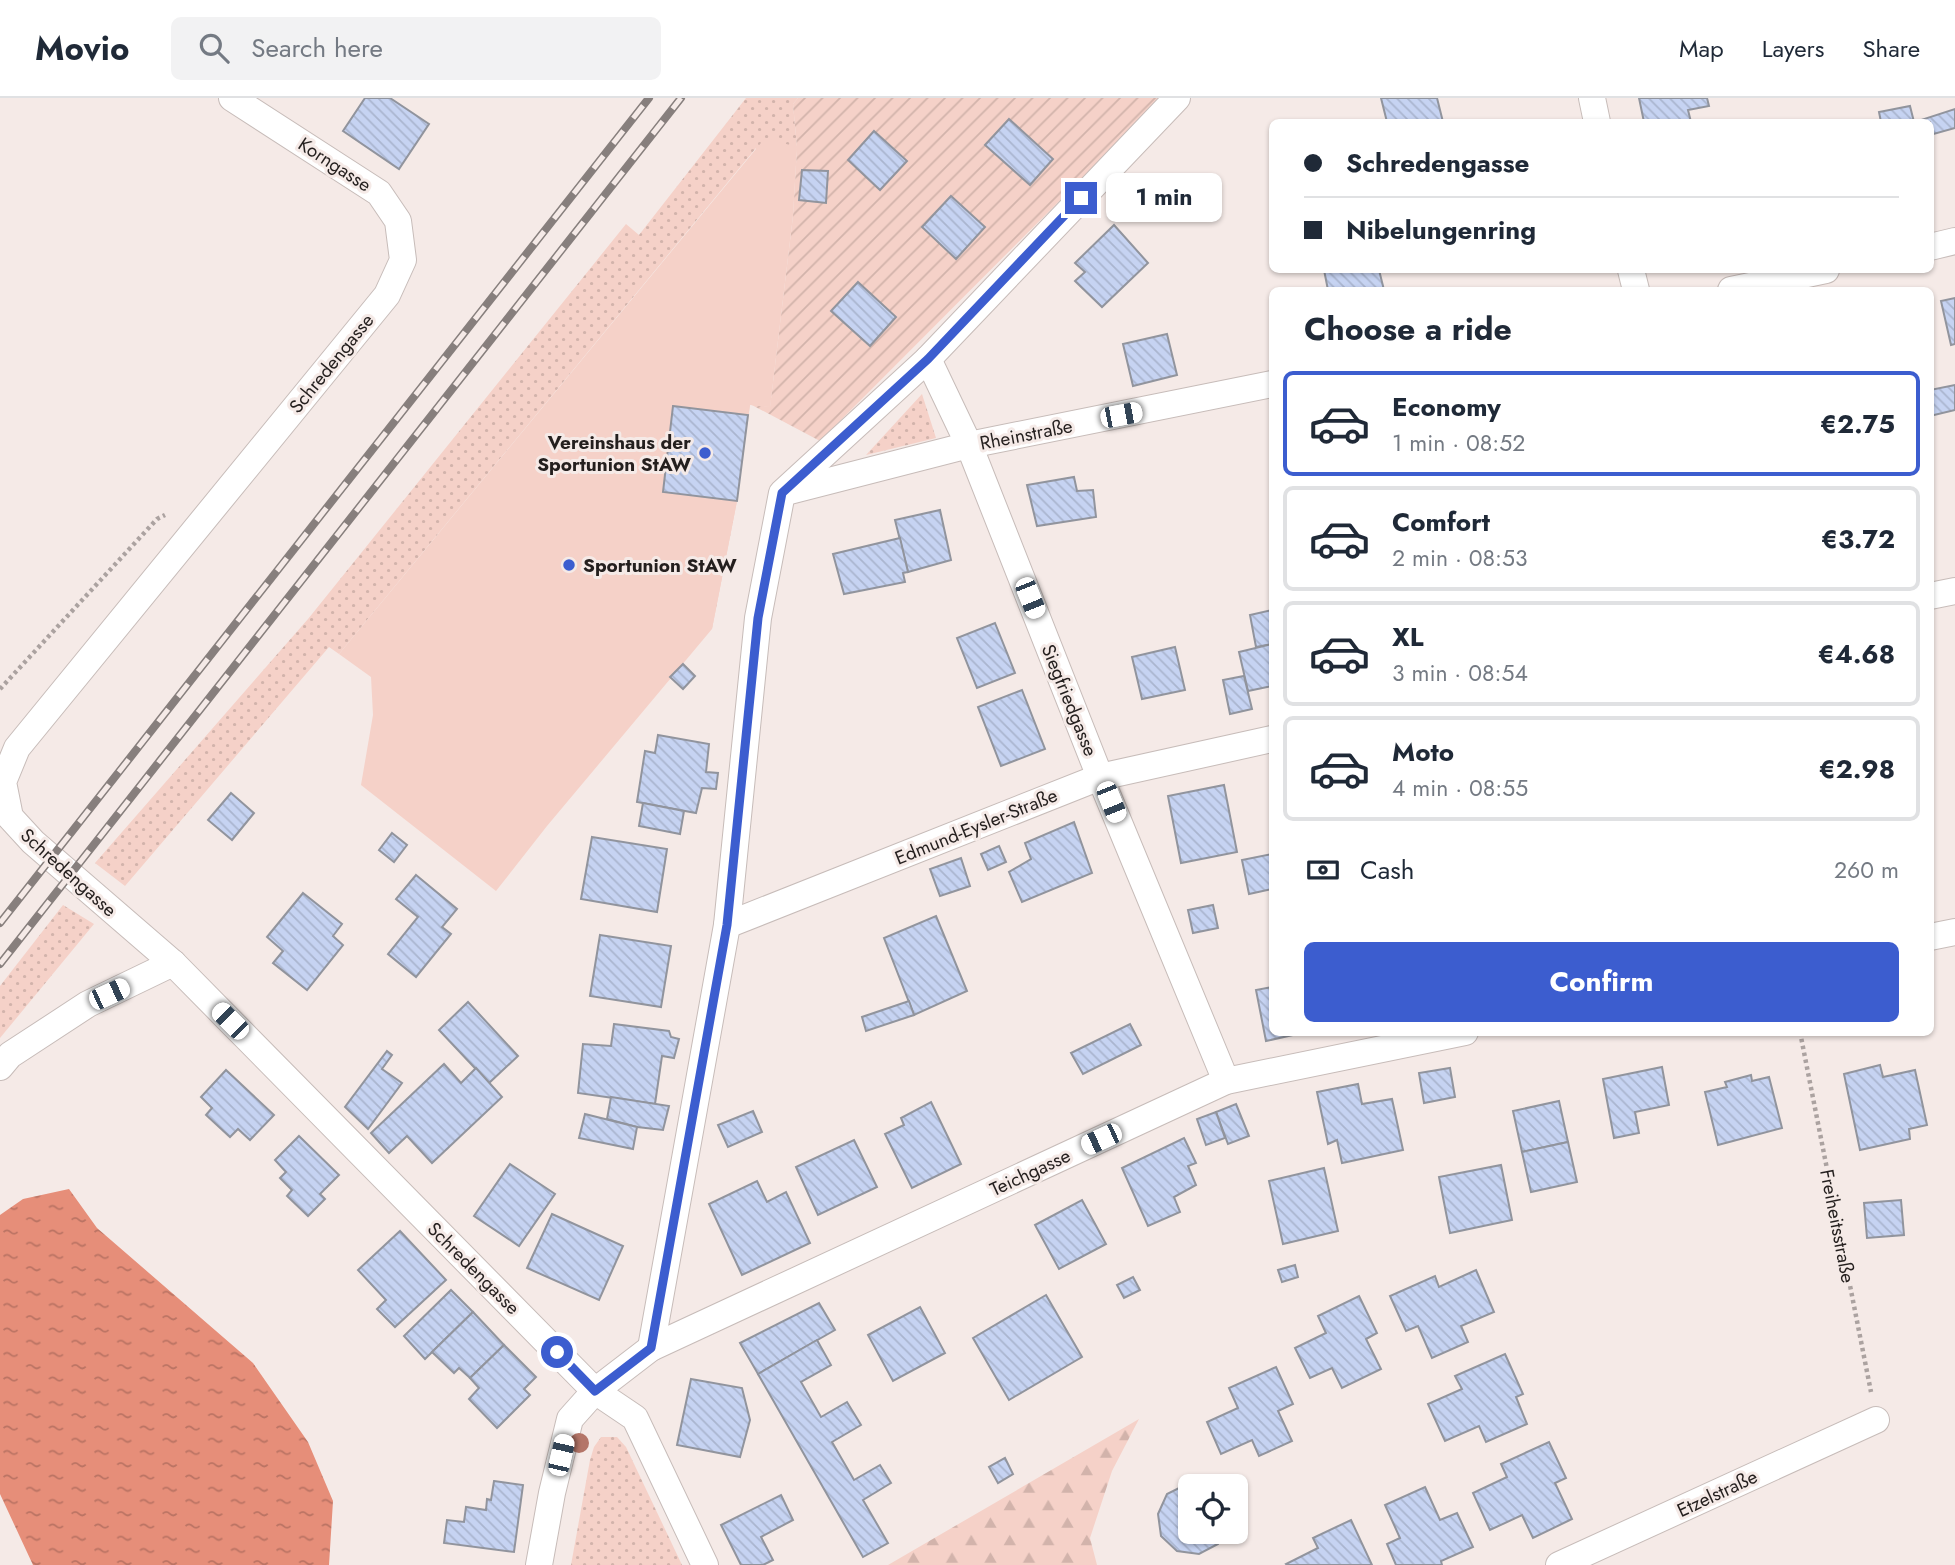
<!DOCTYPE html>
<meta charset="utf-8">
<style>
:root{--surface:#fff;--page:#f2f2f3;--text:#1f2937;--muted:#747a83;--line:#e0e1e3;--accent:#3c5dcf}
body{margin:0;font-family:Jost,sans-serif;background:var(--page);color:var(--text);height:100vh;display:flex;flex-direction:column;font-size:26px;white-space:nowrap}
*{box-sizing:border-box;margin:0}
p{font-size:23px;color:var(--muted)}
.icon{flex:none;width:38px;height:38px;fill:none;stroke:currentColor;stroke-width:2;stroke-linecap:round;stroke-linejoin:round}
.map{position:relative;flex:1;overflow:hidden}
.details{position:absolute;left:1269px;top:189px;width:665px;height:749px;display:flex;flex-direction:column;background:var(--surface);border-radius:10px;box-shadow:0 2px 5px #0004}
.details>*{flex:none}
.hud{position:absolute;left:1269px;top:21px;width:665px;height:154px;border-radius:10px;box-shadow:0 2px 5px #0004;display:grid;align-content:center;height:154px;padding:0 35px;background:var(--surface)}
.buttons{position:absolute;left:1178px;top:1376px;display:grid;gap:14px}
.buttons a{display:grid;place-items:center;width:70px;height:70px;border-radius:10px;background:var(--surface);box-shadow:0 2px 5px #0004;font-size:35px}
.end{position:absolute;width:32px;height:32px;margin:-16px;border:9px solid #3c5dcf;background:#fff;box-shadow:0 0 0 4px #fff}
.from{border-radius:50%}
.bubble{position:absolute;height:49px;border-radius:10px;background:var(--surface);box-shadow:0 2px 5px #0004;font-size:23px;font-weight:700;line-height:49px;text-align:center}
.car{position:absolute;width:21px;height:42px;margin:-21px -10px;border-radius:9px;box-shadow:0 0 5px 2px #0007;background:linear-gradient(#fff 24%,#345 0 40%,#fff 0 76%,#345 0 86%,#fff 0)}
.hud b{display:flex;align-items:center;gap:24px;height:66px;font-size:26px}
.hud b+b{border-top:2px solid var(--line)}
.hud i{width:18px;height:18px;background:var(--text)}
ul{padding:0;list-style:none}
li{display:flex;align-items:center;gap:21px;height:105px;margin:0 14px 10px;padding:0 21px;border:4px solid var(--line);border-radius:10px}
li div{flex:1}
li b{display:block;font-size:26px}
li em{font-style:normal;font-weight:700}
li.current{border-color:var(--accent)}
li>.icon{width:63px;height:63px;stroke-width:1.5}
h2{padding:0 35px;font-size:32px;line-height:84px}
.pay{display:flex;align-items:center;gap:18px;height:77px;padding:0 35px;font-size:26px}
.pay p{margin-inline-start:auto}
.primary-button{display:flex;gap:14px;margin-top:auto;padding:14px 35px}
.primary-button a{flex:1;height:80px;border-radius:10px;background:var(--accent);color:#fff;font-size:28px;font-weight:700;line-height:80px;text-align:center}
header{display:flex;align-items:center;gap:42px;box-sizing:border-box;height:98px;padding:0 35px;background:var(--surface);border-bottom:2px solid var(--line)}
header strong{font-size:33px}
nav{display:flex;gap:38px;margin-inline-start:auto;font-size:24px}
.search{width:490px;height:63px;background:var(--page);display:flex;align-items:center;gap:18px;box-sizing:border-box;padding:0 24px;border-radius:10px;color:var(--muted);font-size:26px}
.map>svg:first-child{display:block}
.grass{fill:url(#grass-dots)}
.forest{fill:url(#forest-firs)}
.garden{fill:url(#garden-furrows)}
.pitch{fill:#f5d1c8}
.water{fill:url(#water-ripples)}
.building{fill:url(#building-back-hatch);stroke:#91949d;stroke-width:2}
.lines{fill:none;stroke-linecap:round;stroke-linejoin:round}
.street-casing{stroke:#c7bcb9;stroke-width:28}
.path{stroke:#aba2a0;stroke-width:4.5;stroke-dasharray:3.5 3.5;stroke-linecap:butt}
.street{stroke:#fff;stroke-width:26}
.rail-casing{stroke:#877f7d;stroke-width:8}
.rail{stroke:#f5eae7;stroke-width:5;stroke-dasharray:16;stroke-linecap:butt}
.tree{fill:#b47568}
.route{stroke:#3c5dcf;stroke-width:9}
.poi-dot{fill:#3c5dcf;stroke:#f5eae7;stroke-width:2.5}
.labels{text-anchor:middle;stroke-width:6;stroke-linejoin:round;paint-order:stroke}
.street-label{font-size:19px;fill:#241f1e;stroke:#f5eae7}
.poi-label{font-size:19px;font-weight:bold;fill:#241f1e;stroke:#f5eae7;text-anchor:end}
</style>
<header>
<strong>Movio</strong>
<div class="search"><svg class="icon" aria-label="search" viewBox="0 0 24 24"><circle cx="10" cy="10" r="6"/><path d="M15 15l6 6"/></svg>Search here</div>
<nav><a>Map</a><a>Layers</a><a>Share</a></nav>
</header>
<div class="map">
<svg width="1955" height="1467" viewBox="0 0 1955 1467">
<defs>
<pattern id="grass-dots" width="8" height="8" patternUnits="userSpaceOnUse" patternTransform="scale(1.75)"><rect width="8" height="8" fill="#f5d1c8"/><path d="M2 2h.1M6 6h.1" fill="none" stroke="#d2b3ab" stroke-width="1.8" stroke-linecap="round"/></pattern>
<pattern id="forest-firs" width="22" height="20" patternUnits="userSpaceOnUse" patternTransform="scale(1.75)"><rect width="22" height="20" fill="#f5d1c8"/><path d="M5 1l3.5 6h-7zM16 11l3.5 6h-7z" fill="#d2b3ab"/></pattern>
<pattern id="garden-furrows" width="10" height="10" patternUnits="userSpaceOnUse" patternTransform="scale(1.75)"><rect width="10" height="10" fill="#f5d1c8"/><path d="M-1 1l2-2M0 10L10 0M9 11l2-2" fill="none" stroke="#d2b3ab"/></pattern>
<pattern id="water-ripples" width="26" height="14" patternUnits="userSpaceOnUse" patternTransform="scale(1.75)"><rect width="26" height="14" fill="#e68e79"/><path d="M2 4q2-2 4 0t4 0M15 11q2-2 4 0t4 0" fill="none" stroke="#ba7363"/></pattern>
<pattern id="building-back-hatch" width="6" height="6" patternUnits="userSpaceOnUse" patternTransform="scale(1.75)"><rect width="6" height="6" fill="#c6d3f2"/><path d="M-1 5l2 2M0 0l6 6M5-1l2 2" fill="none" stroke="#aab5cf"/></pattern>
</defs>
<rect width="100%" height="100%" fill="#f5eae7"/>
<g class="grass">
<path d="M746,0H798L793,6L797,49L770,309L750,306L737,403L712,531L711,507L756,50L339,556L329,549L125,788L95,765L308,521L626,126L639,137Z"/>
<path d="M922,296L936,340L866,357Z"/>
<path d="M63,807L94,826L0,940V888Z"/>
<path d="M601,1339H617L626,1349L682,1467H571L590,1362L594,1349Z"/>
</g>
<path class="forest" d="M1139,1321L1112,1373L1090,1440L1097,1467H888Z"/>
<path class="garden" d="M798,0H1162L820,343L750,306L770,309L793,118L797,49L793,6Z"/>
<path class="pitch" d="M765,40L797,49L793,118L770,309L750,307L737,403L712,531L547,728L496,793L361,687L373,617L371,579L339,556Z"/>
<path class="water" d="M69,1091L97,1130L253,1265L308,1344L333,1403L329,1467H33L0,1396V1117L23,1101Z"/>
<g class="building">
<path d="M365,0H390L429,26L399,71L343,33Z"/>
<path d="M1381,0H1437L1443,24H1387Z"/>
<path d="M1639,0H1707L1709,8L1688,12L1691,24H1644Z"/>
<path d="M1910,8L1914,24H1881L1879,14Z"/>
<path d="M1955,11V30L1930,37V24H1922L1921,22Z"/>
<path d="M1009,21L1053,61L1030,87L985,47Z"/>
<path d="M874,33L907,63L880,92L848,62Z"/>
<path d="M802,72L828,73L826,105L799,102Z"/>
<path d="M951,98L985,129L956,161L922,129Z"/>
<path d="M1114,127L1148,165L1102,209L1075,183L1085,174L1075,165Z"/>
<path d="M1324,172H1379L1384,192H1328Z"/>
<path d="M858,184L896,219L870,248L831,213Z"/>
<path d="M1955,200V246L1951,247L1941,203Z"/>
<path d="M1167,236L1177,277L1133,288L1123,246Z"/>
<path d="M1955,287V312L1930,318V292Z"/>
<path d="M673,308L748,317L737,403L663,394Z"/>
<path d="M1074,379L1077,393L1093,392L1096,419L1037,428L1027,387Z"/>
<path d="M940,412L951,462L908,474L895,422Z"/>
<path d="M900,440L908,474L903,475L905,484L844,496L833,456Z"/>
<path d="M1272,512V546L1256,549L1250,517Z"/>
<path d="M995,525L1015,575L977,590L957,540Z"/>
<path d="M1272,546V588L1248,593L1239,554Z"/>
<path d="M1175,549L1185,592L1142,601L1132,559Z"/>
<path d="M683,566L695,578L683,591L670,579Z"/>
<path d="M1244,578L1252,611L1230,616L1223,582Z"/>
<path d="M1022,592L1045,651L1001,668L978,609Z"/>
<path d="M658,637L709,646L706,674L718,675L716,691L702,690L696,715L637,704L645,653L655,655Z"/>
<path d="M1224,687L1237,754L1181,765L1168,698Z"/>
<path d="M231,695L254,715L232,742L208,722Z"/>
<path d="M643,705L684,713L680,736L639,728Z"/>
<path d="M1074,724L1092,775L1022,804L1009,774L1031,761L1025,745Z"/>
<path d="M392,735L407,747L394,764L379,752Z"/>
<path d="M592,739L667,751L657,814L581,801Z"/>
<path d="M999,748L1006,764L988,772L981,756Z"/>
<path d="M1272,756V791L1249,796L1242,762Z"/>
<path d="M961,760L970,788L940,798L930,771Z"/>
<path d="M416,777L457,811L442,829L451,836L416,879L388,856L418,819L396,801Z"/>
<path d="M303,795L342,826L333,838L343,847L307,892L273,865L283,853L267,839Z"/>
<path d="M1213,807L1218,830L1193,835L1188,812Z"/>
<path d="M936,818L967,893L914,917L884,840Z"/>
<path d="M600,837L671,848L661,909L590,898Z"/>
<path d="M1272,889V934H1306L1266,943L1256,892Z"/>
<path d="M909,903L914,917L866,933L862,919Z"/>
<path d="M468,904L518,958L489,985L439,932Z"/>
<path d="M614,926L669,933L671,939L679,941L674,960L662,958L655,1006L578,995L583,946L611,948Z"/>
<path d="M1130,926L1141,947L1083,976L1071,955Z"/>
<path d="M387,953L392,957L382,971L402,985L368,1031L345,1009Z"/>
<path d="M444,966L461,985L476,970L502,999L432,1065L407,1038L389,1055L371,1035Z"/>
<path d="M1880,967L1883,979L1915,972L1927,1027L1909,1031L1910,1041L1860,1052L1844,976Z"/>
<path d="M1662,969L1669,1007L1635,1014L1639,1035L1614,1040L1603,981Z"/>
<path d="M1450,970L1455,999L1424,1005L1419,975Z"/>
<path d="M226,972L274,1017L250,1042L238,1031L230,1039L206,1017L212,1010L201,999Z"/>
<path d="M1751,977L1752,983L1769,979L1782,1030L1718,1047L1705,994L1727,989L1725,984Z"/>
<path d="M1358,986L1362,1006L1392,1001L1403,1052L1342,1065L1337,1042L1328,1046L1317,994Z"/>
<path d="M611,999L669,1008L663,1032L637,1029L607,1021Z"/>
<path d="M1559,1003L1568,1044L1522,1054L1513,1013Z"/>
<path d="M931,1004L961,1066L912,1090L885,1036L904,1027L901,1020Z"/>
<path d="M1236,1006L1249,1038L1228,1046L1216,1014Z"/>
<path d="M753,1013L762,1034L728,1049L718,1027Z"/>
<path d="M1216,1014L1225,1040L1206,1047L1197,1021Z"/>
<path d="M585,1016L637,1029L633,1051L579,1040Z"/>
<path d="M299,1038L339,1077L320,1096L325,1101L308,1118L287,1098L292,1092L280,1080L286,1074L275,1062Z"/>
<path d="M1184,1040L1196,1065L1188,1068L1196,1087L1174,1099L1180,1114L1148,1128L1122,1070Z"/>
<path d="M854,1042L877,1089L818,1117L796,1069Z"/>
<path d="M1568,1044L1577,1084L1531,1094L1522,1054Z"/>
<path d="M510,1066L555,1096L519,1148L474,1118Z"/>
<path d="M1501,1067L1512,1122L1450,1135L1439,1079Z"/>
<path d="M1324,1070L1338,1133L1283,1146L1269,1083Z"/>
<path d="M757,1083L767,1104L786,1094L810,1145L742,1177L709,1106Z"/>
<path d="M1082,1102L1106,1146L1059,1171L1035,1127Z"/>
<path d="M1901,1102L1904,1137L1867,1140L1864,1105Z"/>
<path d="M552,1116L623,1148L599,1202L527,1170Z"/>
<path d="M400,1133L446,1182L395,1229L377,1211L386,1202L358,1172Z"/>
<path d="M1295,1167L1298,1179L1282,1184L1278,1172Z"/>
<path d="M1476,1172L1494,1214L1461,1228L1468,1244L1432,1260L1418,1228L1406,1233L1390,1198L1435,1178L1439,1189Z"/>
<path d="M1133,1179L1140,1192L1124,1200L1117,1187Z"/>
<path d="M451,1192L473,1214L425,1261L404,1238Z"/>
<path d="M1046,1197L1082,1259L1009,1302L973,1240Z"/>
<path d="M1359,1198L1377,1235L1366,1241L1381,1271L1342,1290L1332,1270L1310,1280L1295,1250L1326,1235L1318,1218Z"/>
<path d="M819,1205L835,1232L758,1276L740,1245Z"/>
<path d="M920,1209L945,1255L893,1283L868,1237Z"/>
<path d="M473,1214L504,1247L470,1280L459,1270L454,1275L432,1254Z"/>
<path d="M817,1242L831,1267L801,1284L821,1319L847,1304L861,1327L832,1344L854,1382L880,1367L891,1385L863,1402L888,1445L863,1459L758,1276Z"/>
<path d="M504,1247L536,1279L524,1291L530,1297L497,1330L469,1301L479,1290L470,1280Z"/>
<path d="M1505,1256L1523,1296L1516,1299L1527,1326L1486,1344L1479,1328L1445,1343L1428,1306L1462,1291L1455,1278Z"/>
<path d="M1276,1269L1293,1306L1278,1313L1292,1343L1259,1358L1252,1342L1221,1356L1207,1324L1238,1310L1229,1290Z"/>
<path d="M691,1281L742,1290L750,1322L740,1359L677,1347Z"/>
<path d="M1549,1344L1566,1380L1555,1385L1572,1421L1533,1440L1522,1417L1490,1432L1473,1395L1507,1379L1501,1366Z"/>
<path d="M1005,1360L1013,1376L998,1385L989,1369Z"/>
<path d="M494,1383L523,1387L514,1454L444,1445L447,1422L464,1424L466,1409L486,1412L487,1401L491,1402Z"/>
<path d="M1187,1386L1197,1388H1190V1433H1224L1218,1446L1199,1456L1177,1453L1161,1438L1158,1416L1167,1396Z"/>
<path d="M1425,1389L1440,1422L1457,1415L1473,1449L1441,1463L1442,1467H1396L1387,1446L1400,1440L1385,1407Z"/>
<path d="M781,1397L793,1422L761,1439L773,1462L763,1467H741L721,1427Z"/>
<path d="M1351,1422L1372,1467H1287L1286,1466L1318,1450L1313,1440Z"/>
</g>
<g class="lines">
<defs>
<g id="street">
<path d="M232,0L379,95L398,123L403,162L387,197L17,650L3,684L10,719L33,744L173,865L595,1293L635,1320L705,1467"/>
<path d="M1592,0L1597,24"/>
<path d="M1930,149L1955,143"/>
<path d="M1631,172L1636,192"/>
<path d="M1731,192L1826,172"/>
<path d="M928,261L969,347L1100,679L1226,983"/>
<path d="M786,394L969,347L1272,286"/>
<path d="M1930,498L1955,493"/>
<path d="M727,827L1100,679L1272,641"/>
<path d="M1930,839L1955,834"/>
<path d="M0,969L10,957L88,906L173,865"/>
<path d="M651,1250L727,827L758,520L782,395L928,261L1177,0"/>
<path d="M539,1467L552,1395L570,1321L595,1293L651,1250L1226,983L1465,934"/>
<path d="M1559,1467L1876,1322"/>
</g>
</defs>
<use href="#street" class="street-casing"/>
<g class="path">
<path d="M0,591L157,421L165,417"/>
<path d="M1800,934L1871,1294"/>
</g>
<use href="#street" class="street"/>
<defs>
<g id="rail">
<path d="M0,825L649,0"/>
<path d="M0,866L681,0"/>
</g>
</defs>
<use href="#rail" class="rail-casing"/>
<use href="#rail" class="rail"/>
</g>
<circle class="tree" cx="579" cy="1345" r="10"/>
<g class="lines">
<path class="route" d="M557,1254L595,1293L651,1250L727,827L758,520L782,395L928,261L1081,100"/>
</g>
<g class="poi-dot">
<circle cx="705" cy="355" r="7"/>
<circle cx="569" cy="467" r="7"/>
</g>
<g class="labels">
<g class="street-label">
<text transform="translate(335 66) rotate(33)" y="7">Korngasse</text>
<text transform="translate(331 265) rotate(-51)" y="7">Schredengasse</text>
<text transform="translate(1026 336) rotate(-11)" y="7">Rheinstraße</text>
<text transform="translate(1070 602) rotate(68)" y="7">Siegfriedgasse</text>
<text transform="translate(976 728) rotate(-22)" y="7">Edmund-Eysler-Straße</text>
<text transform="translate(69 774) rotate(42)" y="7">Schredengasse</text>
<text transform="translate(1030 1074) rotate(-25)" y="7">Teichgasse</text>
<text transform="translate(1838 1128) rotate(79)" y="7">Freiheitsstraße</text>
<text transform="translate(474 1170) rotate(45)" y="7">Schredengasse</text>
<text transform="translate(1717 1395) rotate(-25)" y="7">Etzelstraße</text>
</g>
<g class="poi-label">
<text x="691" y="351">Vereinshaus der<tspan x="691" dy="22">Sportunion StAW</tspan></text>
<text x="583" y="474" text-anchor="start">Sportunion StAW</text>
</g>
</g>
</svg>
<div class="buttons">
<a><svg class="icon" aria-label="locate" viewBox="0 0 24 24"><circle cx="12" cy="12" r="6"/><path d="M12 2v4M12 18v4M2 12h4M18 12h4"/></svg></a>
</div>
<i class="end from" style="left:557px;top:1254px"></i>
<i class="end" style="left:1081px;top:100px"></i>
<div class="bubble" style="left:1106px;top:75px;width:116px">1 min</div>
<i class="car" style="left:1121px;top:317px;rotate:79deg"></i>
<i class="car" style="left:1030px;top:500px;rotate:158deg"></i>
<i class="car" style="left:1111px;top:704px;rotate:158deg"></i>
<i class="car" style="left:109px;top:896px;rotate:65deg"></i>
<i class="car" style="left:230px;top:923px;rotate:315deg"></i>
<i class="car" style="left:1101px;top:1041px;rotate:245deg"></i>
<i class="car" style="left:561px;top:1357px;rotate:13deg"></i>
<div class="hud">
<b><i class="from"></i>Schredengasse</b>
<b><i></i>Nibelungenring</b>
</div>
<section class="details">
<h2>Choose a ride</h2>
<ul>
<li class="current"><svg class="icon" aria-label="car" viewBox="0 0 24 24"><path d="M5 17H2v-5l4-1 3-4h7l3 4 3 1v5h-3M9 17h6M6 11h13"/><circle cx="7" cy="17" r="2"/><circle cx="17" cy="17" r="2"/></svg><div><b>Economy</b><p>1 min · 08:52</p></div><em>€2.75</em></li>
<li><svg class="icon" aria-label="car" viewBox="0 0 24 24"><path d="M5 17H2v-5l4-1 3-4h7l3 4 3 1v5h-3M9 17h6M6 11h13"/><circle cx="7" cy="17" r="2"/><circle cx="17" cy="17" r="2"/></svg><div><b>Comfort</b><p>2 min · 08:53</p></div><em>€3.72</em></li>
<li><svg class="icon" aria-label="car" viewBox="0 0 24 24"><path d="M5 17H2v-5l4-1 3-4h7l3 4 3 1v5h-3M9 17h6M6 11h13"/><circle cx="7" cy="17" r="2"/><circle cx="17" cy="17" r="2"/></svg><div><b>XL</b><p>3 min · 08:54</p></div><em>€4.68</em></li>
<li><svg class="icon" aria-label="car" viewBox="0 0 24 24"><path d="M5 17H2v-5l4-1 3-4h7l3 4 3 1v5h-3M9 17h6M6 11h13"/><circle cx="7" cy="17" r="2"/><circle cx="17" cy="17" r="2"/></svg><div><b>Moto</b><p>4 min · 08:55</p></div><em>€2.98</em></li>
</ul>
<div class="pay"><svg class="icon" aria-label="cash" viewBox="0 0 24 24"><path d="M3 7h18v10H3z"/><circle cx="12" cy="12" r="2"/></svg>Cash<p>260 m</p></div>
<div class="primary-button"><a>Confirm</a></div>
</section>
</div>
